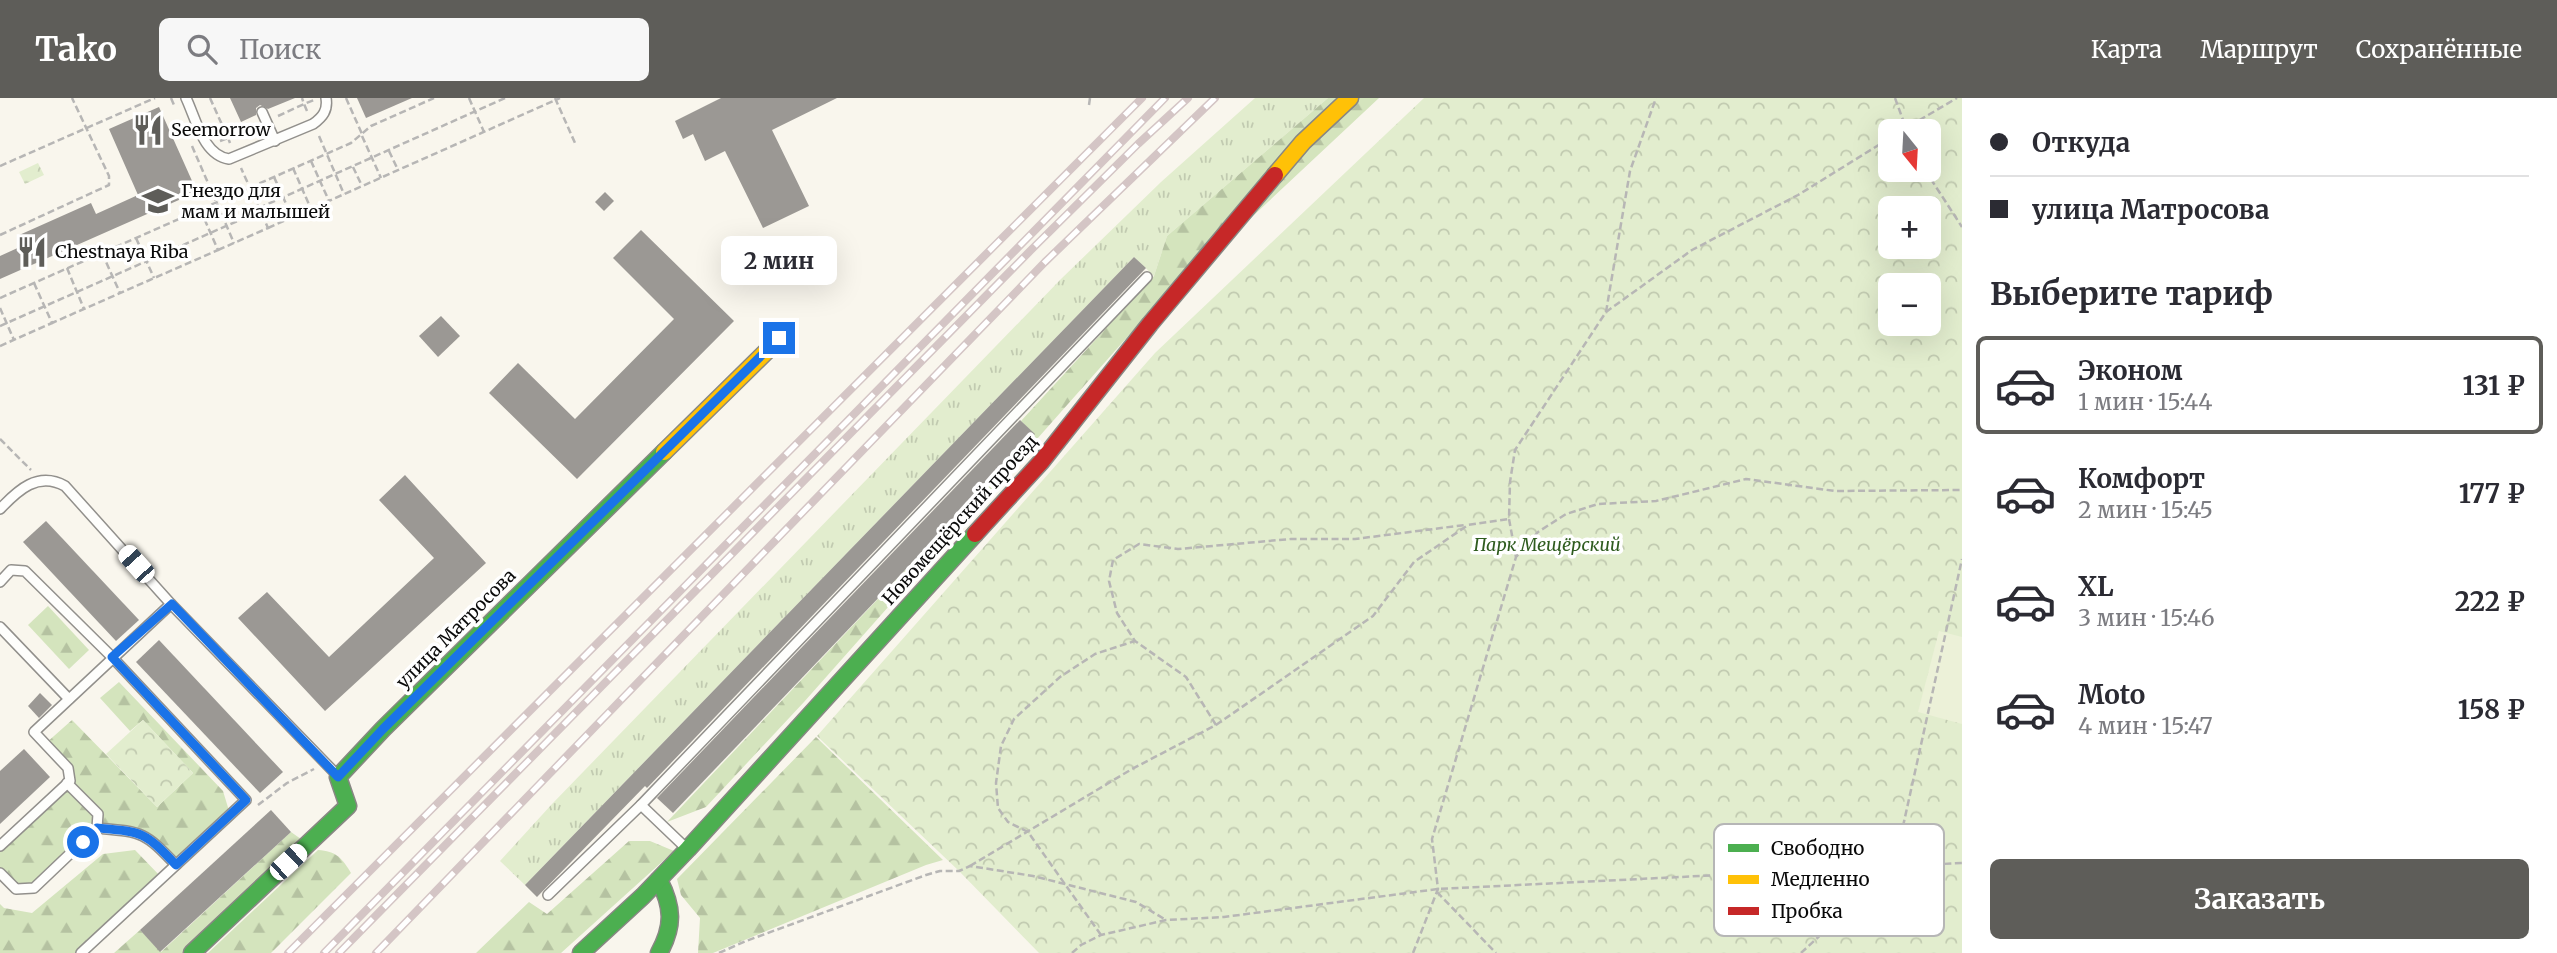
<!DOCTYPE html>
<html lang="ru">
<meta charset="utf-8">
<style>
:root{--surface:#fff;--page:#f7f7f7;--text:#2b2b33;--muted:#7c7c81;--line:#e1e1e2;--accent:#5e5d59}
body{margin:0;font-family:Merriweather,serif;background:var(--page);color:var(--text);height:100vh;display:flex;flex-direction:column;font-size:26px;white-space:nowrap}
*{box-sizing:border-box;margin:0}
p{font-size:23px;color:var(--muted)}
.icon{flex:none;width:38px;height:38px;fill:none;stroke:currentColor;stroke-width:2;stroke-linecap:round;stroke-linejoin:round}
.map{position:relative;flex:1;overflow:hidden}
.details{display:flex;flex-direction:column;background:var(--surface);width:595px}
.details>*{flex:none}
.banner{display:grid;align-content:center;height:154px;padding:0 28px;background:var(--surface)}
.needle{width:46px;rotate:162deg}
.buttons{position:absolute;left:1878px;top:21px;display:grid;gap:14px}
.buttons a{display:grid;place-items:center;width:63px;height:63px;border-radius:10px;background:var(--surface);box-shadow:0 7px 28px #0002;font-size:35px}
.end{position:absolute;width:32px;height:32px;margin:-16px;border:9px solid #1a73e8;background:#fff;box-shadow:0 0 0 4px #fff}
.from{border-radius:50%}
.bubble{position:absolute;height:49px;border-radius:10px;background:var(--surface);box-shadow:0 7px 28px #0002;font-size:23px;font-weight:700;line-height:49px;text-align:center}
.car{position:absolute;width:21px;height:42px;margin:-21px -10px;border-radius:9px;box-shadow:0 0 5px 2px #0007;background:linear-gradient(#fff 24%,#345 0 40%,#fff 0 76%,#345 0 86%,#fff 0)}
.banner b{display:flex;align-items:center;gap:24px;height:66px;font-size:26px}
.banner b+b{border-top:2px solid var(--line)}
.banner i{width:18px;height:18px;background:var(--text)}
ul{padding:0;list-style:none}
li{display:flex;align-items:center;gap:21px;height:98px;margin:0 14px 10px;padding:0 14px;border:4px solid transparent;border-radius:10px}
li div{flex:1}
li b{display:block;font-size:26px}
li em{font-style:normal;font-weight:700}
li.current{border-color:var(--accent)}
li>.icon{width:63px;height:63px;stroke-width:1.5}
h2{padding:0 28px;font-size:32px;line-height:84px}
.primary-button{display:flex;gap:14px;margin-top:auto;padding:14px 28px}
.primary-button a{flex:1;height:80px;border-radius:10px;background:var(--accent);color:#fff;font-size:28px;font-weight:700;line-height:80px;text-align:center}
header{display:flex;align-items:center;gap:42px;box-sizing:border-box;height:98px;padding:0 35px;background:var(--accent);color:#fff}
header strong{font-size:33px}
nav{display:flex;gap:38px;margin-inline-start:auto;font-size:24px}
.search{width:490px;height:63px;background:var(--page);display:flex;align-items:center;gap:18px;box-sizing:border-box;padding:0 24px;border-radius:10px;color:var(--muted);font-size:26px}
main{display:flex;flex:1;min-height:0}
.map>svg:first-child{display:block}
.grass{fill:url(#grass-tufts)}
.forest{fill:url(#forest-firs)}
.park{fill:url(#park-crowns);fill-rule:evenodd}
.pitch{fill:#ecf1d8}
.building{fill:#9b9894}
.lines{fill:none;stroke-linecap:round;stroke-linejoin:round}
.lane-casing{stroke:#92908c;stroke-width:12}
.fast-casing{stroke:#888783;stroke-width:19}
.slow-casing{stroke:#888783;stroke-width:19}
.jam-casing{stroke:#888783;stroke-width:19}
.path{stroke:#b7b6b5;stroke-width:2.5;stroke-dasharray:7 3.5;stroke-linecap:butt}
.lane{stroke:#fefefc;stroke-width:9}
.fast{stroke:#4caf50;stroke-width:16}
.slow{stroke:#ffc107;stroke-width:16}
.jam{stroke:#c62828;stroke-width:16}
.rail-casing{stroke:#d4c5c5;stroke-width:8}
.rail{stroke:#fff;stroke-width:5;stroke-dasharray:16;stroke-linecap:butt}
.route{stroke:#1a73e8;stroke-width:9}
.labels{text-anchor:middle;stroke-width:7;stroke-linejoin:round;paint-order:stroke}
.poi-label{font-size:18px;fill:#0a0a0a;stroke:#fff;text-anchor:start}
.street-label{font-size:18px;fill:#0a0a0a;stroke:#fff}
.park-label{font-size:18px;font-style:italic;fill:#2f5c1f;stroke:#fff}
.key{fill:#fff;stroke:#b6b6b6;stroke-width:2}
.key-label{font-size:19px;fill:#0a0a0a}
</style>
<header>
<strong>Tako</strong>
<div class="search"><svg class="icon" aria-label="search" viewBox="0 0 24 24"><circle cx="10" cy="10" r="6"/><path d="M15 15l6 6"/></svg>Поиск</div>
<nav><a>Карта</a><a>Маршрут</a><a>Сохранённые</a></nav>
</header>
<main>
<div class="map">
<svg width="1962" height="855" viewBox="0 0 1962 855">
<defs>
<pattern id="grass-tufts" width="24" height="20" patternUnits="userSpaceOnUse" patternTransform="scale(1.75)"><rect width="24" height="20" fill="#e2edce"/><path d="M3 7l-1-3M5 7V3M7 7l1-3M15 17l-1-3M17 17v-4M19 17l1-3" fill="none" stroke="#c1cab0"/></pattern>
<pattern id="forest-firs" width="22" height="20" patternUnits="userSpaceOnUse" patternTransform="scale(1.75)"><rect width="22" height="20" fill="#d4e4bd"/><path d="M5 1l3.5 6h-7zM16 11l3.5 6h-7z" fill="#b5c2a1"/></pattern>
<pattern id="park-crowns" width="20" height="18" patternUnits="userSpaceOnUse" patternTransform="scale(1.75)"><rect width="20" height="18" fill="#e2edce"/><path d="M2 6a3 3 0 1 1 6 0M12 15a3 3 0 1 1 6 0" fill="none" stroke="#c1cab0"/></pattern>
</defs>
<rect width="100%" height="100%" fill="#f9f6ed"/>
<path class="grass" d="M1255,0H1328L1167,138L1154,178L1134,159L525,787L500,763L552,706L1061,181L1161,84Z"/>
<g class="forest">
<path d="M1328,0H1379L1145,219L804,604L706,709L667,724L1034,336L1021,323L1154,178L1167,138Z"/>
<path d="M48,508L89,552L69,571L28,527Z"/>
<path d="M119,584L223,693L230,716L176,767L154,744L97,730L34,790L16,791L0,775V748L70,683L68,670L45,646L72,622L157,709L193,675L143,622L130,633L100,600Z"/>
<path d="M816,639L943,762L926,767L713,855H698L700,820L681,797L677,781Z"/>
<path d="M291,734L308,746L191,855H114L140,832L161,854Z"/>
<path d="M629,743H650L674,753L561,855H476L529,804L547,816Z"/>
<path d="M135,752L162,780L81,855H0V806L4,810L32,815L103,756Z"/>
<path d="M318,752C336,753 342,760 351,775L271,855H208Z"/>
</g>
<g class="park">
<path d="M1424,0H1962V855H1039L959,773L817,638L1155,255ZM1890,33H1928V72H1890ZM1890,110H1928V149H1890ZM1890,187H1928V226H1890Z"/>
<path d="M38,65L44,77L25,86L19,74Z"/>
<path d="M143,622L193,675L157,709L106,656Z"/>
</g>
<path class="pitch" d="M1939,533L1962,539V626L1918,614Z"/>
<g class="building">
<path d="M230,0H295L268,11L260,7L256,10V17L241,24Z"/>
<path d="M357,0H412L366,20Z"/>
<path d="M721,0H837L772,32L809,108L763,130L725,53L705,63L693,36L683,41L675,23Z"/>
<path d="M159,9L197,94L0,181V158L22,148L17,138L91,105L96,116L138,97L109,31Z"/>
<path d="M605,94L614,103L604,113L595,104Z"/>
<path d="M641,132L734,223L577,381L489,295L518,265L575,321L674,221L613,160Z"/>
<path d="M1134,159L1146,170L647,690L645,688L537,799L525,787Z"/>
<path d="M441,218L460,238L438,259L419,238Z"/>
<path d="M1020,322L1035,336L673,715L657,700Z"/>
<path d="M405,377L486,465L325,613L238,520L267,494L329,559L434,460L379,402Z"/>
<path d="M46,423L139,522L116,543L23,444Z"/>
<path d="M159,542L283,674L260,695L136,564Z"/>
<path d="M40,595L52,607L39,620L28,608Z"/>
<path d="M24,651L50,679L0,726V673Z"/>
<path d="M271,712L291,734L160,854L140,832Z"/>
</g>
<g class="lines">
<defs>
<g id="lane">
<path d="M186,0C196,21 203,57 229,61L313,26C323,19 328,12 326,0"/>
<path d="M262,14L275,43"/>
<path d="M0,411C18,392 38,373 65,388L171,506L337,677"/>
<path d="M0,484L11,472L25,473L112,559L246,702L81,855"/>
<path d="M0,529L69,601"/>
<path d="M67,685L98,716L97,730"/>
<path d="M641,707L686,750"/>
<path d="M0,748L70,683L68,670L34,634L171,506"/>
<path d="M0,775L16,791L34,790L97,730C142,734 144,733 176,767"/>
<path d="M548,797L641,707L1147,179"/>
</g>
<g id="fast">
<path d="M659,782C673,809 674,828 659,855"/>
<path d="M192,855L348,708L338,679L383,631L664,354"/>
<path d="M581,855L643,798L688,751L975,436"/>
</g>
<g id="slow">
<path d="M1275,77L1303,44L1350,0"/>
<path d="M664,354L780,240"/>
</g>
<path id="jam" d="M975,436L1041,364L1150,226L1275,77"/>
</defs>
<use href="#lane" class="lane-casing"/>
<use href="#fast" class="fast-casing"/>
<use href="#slow" class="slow-casing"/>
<use href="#jam" class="jam-casing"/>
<g class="path">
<path d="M171,0L174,7"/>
<path d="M210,0L228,40L253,29"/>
<path d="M346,0L362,36"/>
<path d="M469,0L484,34"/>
<path d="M555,0L575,45"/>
<path d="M1895,0L1907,33"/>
<path d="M1089,7L1090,0"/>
<path d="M307,13L304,6L314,2"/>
<path d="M278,18L304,6L302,0"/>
<path d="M1901,33L1957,0"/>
<path d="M319,38L344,96"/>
<path d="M362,38L381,80"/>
<path d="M220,43L228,40L230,45"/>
<path d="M192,48L234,145"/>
<path d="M389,53L398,72"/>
<path d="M311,63L329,103"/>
<path d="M0,68L155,0"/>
<path d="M353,69L362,88"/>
<path d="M293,70L311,111"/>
<path d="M1925,72L1962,129"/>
<path d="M274,79L292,119"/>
<path d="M259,110L505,0"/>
<path d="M268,130L560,0"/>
<path d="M0,137L109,87V78L72,0"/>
<path d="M136,140L154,180"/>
<path d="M218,152L268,130L241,70"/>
<path d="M102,155L120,195"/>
<path d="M67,170L84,211"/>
<path d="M34,185L52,225L218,152L200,111"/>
<path d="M0,200L351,45L371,28L434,0"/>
<path d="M0,210L14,242"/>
<path d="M1606,214L1630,73L1656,0"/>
<path d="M0,228L260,113"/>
<path d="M0,248L52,225"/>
<path d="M0,341L31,372"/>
<path d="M1516,459L1509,421L1510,384L1515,352L1606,214L1692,152L1798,97L1890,40"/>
<path d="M1216,627L1186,579L1135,543L1117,515L1109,483L1113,462L1139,446L1178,451L1291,441H1355L1465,427"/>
<path d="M258,707L287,685L314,671"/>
<path d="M970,768L1132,671L1216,627L1265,593L1373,518L1414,464L1468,427L1509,421"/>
<path d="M1437,794L1496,855"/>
<path d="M1101,837L1028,734L1008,724L998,710L996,685L1001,648L1014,621L1060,579L1095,556L1135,543"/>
<path d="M719,855L746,843L926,777L940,773H959L970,768L1033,778L1136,804L1166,822"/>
<path d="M1072,855L1081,847L1101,837L1166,822L1224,819L1438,791L1962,765"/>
<path d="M1413,855L1438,791L1432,741L1516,459L1538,434L1566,416L1598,406L1656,403L1746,381L1835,393L1962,392"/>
<path d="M1801,855L1894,769L1962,461"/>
</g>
<use href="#lane" class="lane"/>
<use href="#fast" class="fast"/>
<use href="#slow" class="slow"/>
<use href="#jam" class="jam"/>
<defs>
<g id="rail">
<path d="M288,855L1142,0"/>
<path d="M324,855L1165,0"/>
<path d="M339,855L1031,152L1138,46L1188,0"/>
<path d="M376,855L1045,164L1215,0"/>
</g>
</defs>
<use href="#rail" class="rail-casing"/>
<use href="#rail" class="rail"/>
</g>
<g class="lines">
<path class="route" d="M83,744L97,730C143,734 144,733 176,767L246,702L112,559L172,506L338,679L383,631L779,240"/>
</g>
<defs>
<symbol id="restaurant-bare" viewBox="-9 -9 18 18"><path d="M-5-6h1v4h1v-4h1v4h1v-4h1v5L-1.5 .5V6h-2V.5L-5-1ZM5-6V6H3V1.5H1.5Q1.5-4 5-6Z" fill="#5e5d59" stroke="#fff" stroke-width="2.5" paint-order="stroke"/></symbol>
<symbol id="school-bare" viewBox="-9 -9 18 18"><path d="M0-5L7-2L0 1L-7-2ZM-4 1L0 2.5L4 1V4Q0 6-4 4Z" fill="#5e5d59" stroke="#fff" stroke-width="2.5" paint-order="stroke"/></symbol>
</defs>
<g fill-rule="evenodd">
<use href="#restaurant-bare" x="126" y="10" width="44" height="44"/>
<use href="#school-bare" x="136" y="81" width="44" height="44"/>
<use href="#restaurant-bare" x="10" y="132" width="44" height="44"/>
</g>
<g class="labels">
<g class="poi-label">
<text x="171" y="38">Seemorrow</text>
<text x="181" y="99">Гнездо для<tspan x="181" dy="21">мам и малышей</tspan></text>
<text x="55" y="160">Chestnaya Riba</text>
</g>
<g class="street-label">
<text transform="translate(960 422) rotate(-48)" y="6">Новомещёрский проезд</text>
<text transform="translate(456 531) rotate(-45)" y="6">улица Матросова</text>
</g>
<g class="park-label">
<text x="1547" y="453">Парк Мещёрский</text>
</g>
</g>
<rect x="1714" y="726" width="230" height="112" rx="10" class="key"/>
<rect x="1728" y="746" width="31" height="8" fill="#4caf50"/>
<rect x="1728" y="777" width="31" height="9" fill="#ffc107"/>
<rect x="1728" y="809" width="31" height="8" fill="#c62828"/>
<g class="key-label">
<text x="1771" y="757">Свободно</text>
<text x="1771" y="788">Медленно</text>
<text x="1771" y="820">Пробка</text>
</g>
</svg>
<div class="buttons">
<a><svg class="needle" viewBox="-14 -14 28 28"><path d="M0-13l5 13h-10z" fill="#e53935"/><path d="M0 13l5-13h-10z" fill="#7c7c81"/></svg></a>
<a>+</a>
<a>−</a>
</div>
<i class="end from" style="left:83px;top:744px"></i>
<i class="end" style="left:779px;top:240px"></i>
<div class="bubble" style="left:721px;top:138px;width:116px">2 мин</div>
<i class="car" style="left:136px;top:466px;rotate:318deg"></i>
<i class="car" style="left:288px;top:764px;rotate:47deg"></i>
</div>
<section class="details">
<div class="banner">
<b><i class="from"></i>Откуда</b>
<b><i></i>улица Матросова</b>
</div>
<h2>Выберите тариф</h2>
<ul>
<li class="current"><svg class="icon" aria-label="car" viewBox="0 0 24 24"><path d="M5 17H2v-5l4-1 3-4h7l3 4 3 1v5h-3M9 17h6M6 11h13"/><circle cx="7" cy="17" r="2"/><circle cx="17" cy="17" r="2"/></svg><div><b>Эконом</b><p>1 мин · 15:44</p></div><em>131 ₽</em></li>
<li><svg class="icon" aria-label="car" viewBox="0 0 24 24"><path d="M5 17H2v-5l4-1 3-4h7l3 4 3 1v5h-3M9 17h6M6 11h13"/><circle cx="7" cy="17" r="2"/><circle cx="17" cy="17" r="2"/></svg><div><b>Комфорт</b><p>2 мин · 15:45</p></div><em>177 ₽</em></li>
<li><svg class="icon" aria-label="car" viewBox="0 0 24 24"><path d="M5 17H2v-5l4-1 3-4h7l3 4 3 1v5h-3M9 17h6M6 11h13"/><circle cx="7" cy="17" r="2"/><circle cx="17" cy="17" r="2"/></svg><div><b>XL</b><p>3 мин · 15:46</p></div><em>222 ₽</em></li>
<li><svg class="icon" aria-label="car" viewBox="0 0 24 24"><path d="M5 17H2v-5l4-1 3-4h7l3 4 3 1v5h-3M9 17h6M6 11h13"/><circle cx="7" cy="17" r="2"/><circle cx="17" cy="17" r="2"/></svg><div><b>Moto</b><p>4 мин · 15:47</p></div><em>158 ₽</em></li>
</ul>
<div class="primary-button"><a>Заказать</a></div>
</section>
</main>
